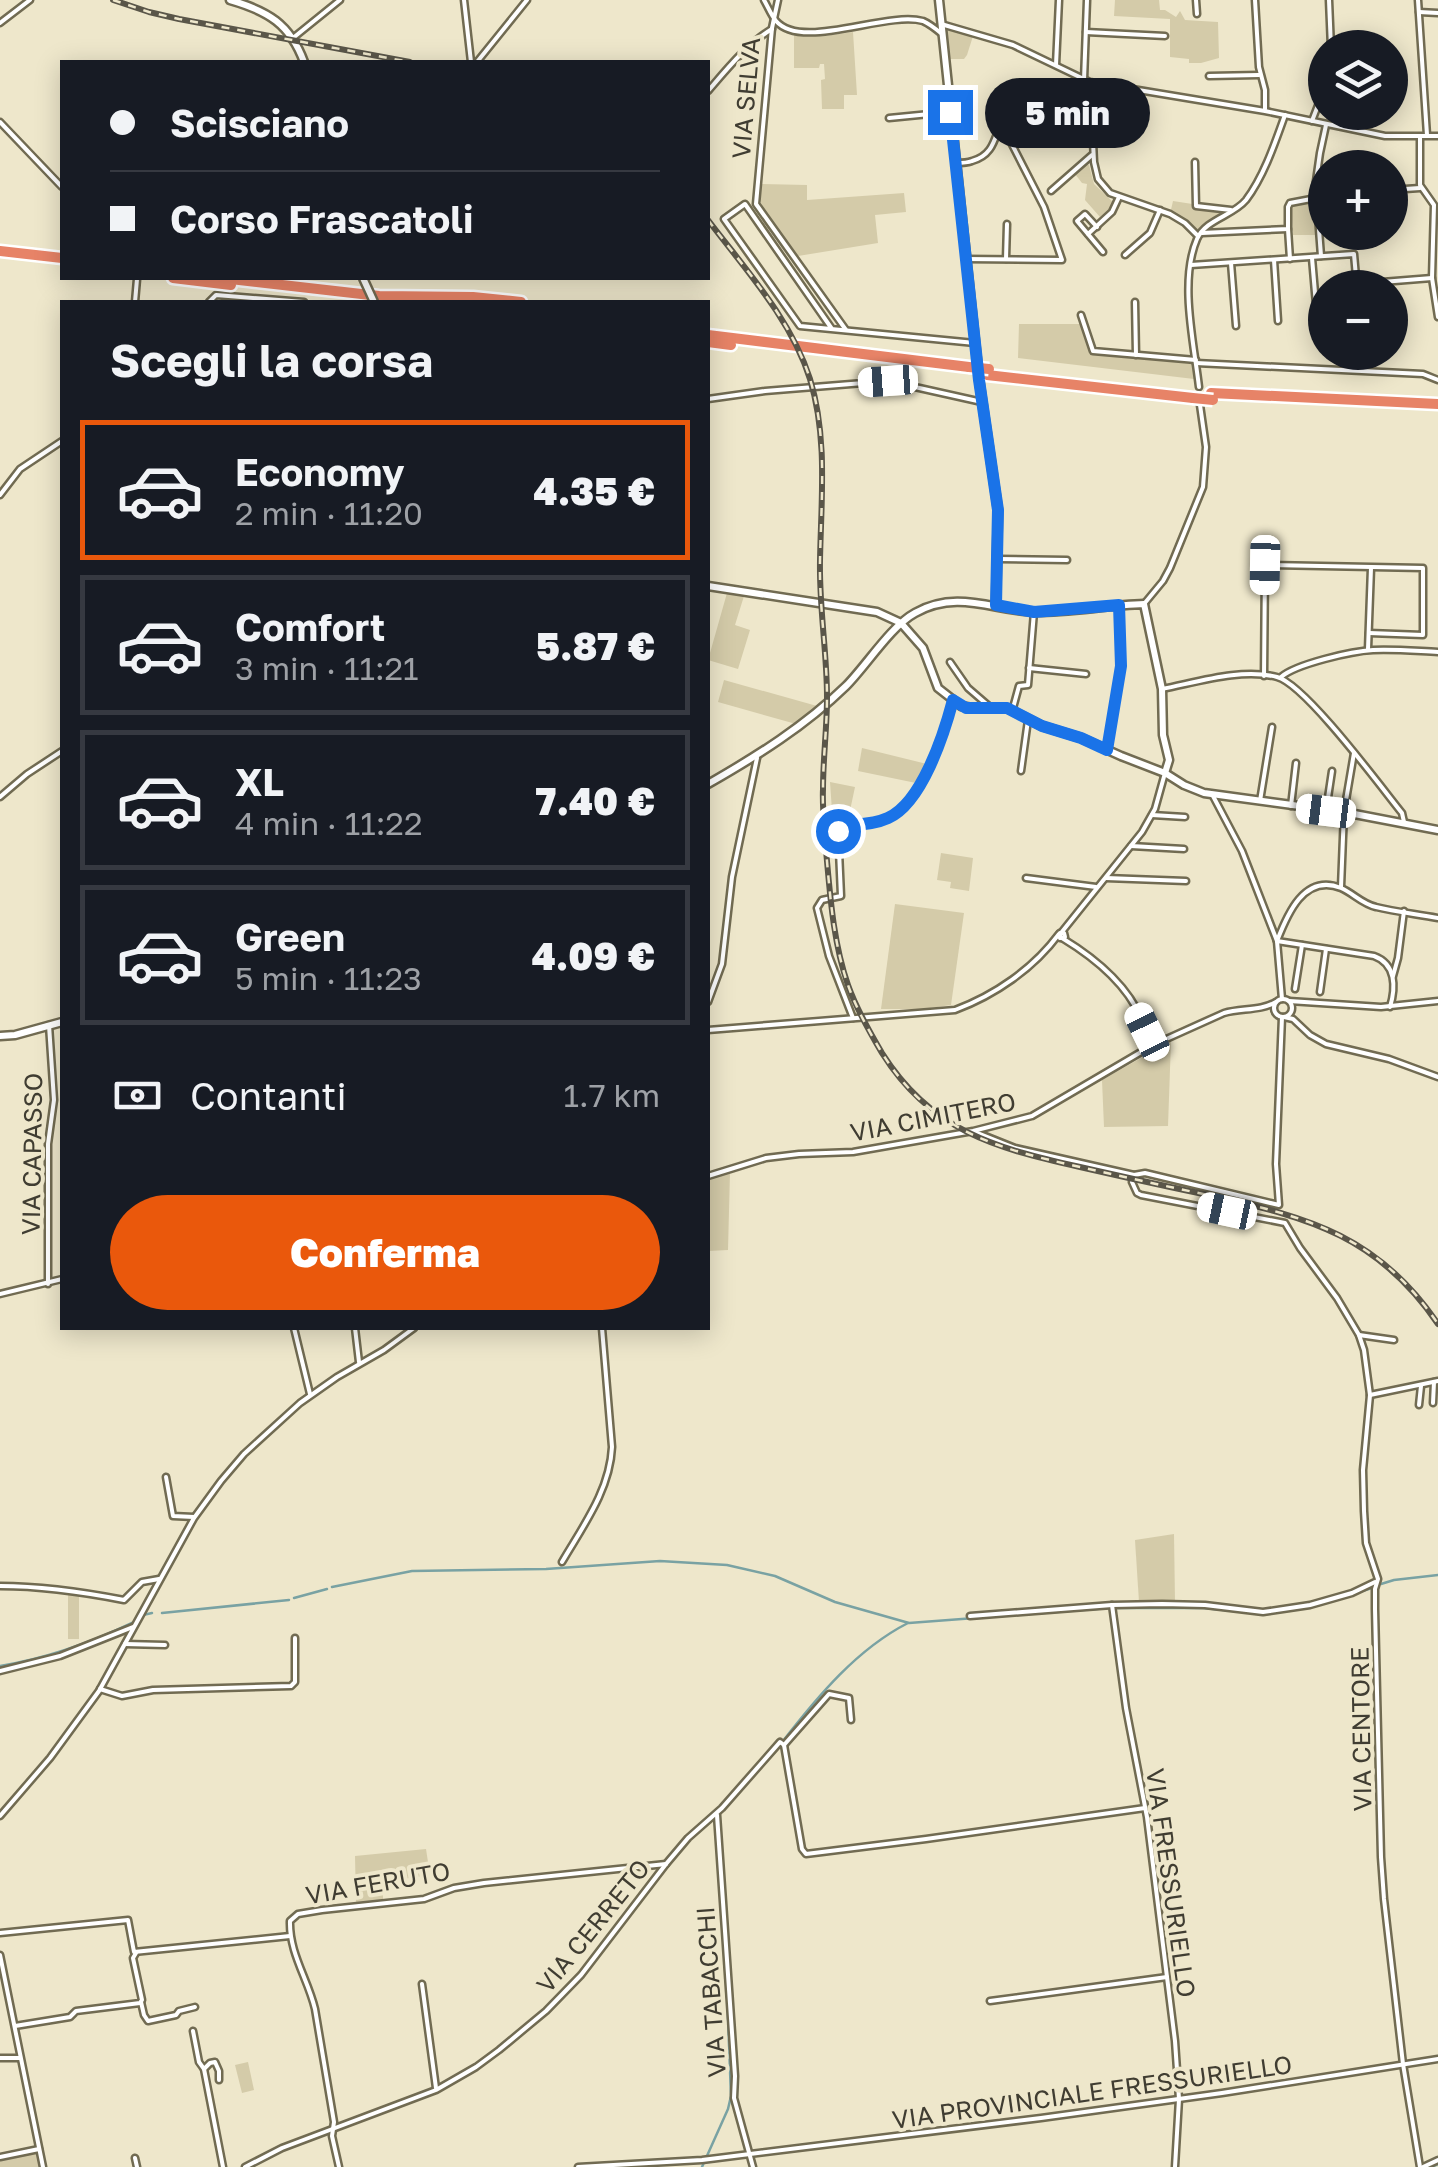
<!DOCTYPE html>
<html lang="it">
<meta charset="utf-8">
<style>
:root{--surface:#171b24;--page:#242831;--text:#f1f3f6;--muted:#9ea1a6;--line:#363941;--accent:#ea580c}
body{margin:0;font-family:"Golos Text",sans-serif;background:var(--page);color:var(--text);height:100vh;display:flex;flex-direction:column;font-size:38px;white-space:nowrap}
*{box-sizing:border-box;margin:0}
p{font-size:32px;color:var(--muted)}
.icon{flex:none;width:55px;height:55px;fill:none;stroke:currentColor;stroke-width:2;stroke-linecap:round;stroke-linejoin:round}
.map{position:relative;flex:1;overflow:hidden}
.side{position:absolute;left:60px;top:300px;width:650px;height:1030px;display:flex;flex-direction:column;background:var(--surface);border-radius:0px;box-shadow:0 5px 25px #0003}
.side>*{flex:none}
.guide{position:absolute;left:60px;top:60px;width:650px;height:220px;border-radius:0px;box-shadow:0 5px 25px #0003;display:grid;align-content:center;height:220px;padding:0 50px;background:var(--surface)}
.controls{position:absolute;left:1308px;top:30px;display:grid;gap:20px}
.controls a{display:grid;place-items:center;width:100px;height:100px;border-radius:50%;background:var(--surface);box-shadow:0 5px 25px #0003;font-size:50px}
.end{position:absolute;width:45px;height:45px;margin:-22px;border:12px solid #1a73e8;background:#fff;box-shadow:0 0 0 5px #fff}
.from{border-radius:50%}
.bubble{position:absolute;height:70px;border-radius:35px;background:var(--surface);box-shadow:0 5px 25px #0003;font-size:32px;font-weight:800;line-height:70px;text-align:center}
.car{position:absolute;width:30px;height:60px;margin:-30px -15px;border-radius:12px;box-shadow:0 0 8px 2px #0007;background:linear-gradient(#fff 24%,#345 0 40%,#fff 0 76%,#345 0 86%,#fff 0)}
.guide b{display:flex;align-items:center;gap:35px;height:95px;font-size:38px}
.guide b+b{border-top:2px solid var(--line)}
.guide i{width:25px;height:25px;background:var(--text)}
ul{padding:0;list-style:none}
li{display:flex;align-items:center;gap:30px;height:140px;margin:0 20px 15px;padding:0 30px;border:5px solid var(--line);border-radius:0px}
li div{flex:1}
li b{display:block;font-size:38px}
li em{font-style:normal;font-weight:800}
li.current{border-color:var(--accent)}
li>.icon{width:90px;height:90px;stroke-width:1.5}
h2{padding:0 50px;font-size:45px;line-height:120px}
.pay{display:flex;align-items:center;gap:25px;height:110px;padding:0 50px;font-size:38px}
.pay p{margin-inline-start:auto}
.action{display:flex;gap:20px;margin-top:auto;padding:20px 50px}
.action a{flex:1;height:115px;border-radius:60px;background:var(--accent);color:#fff;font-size:40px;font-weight:800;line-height:115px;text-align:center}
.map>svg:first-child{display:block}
.green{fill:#d4cba9}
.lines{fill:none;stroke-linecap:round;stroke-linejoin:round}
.stream{stroke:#79a2a3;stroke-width:2.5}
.minor-casing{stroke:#716b52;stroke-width:9}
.tertiary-casing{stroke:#716b52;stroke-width:11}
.motorway-casing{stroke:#fff;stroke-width:15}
.minor{stroke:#fff;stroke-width:4}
.tertiary{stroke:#fff;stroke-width:6}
.motorway{stroke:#e78367;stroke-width:10}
.rail-casing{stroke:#5a5649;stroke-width:6}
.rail{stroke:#eee7cb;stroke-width:2.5;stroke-dasharray:8;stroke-linecap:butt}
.tertiary-bridge-casing{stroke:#716b52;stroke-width:11;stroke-linecap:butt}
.motorway-bridge-casing{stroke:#fff;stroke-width:15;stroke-linecap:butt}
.tertiary-bridge{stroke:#fff;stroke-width:6}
.motorway-bridge{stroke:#e78367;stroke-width:10}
.route{stroke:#1a73e8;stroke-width:12}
.labels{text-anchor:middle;stroke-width:8;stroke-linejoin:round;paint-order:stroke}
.street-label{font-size:25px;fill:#403d32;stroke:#eee7cb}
</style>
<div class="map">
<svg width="1438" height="2167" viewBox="0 0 1438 2167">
<rect width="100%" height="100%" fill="#eee7cb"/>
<g class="green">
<path d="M1115,0H1159L1160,10H1165L1176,17L1180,11L1185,20L1218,22L1219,58L1201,63H1189V59L1170,57V19L1114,16Z"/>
<path d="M947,28L973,36L967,55L964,59H949L945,33Z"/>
<path d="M853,32L857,95H844V109H822L821,80L825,79L824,64H820L819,68H794V34L825,36Z"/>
<path d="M1086,164L1089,165L1094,184L1113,202L1111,208L1100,217L1085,200L1087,184L1082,183L1075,174Z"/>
<path d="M761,184L807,185V200L904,193L906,212L875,215L878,243L798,256L762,206L760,199Z"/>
<path d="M1173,201L1231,210L1198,237L1185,223L1170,214Z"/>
<path d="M1294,204H1314L1315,235H1293L1291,207Z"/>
<path d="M1019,324H1082L1090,353L1193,362L1194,379L1018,358Z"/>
<path d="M727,593L744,596L735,625L750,630L738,669L708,660Z"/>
<path d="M724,680L817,706L796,724L718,702Z"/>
<path d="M862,748L927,764L916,783L858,771Z"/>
<path d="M830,782L855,787L848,820H839L833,825Z"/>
<path d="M941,853L973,858L969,891L950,888L951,882L937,880Z"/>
<path d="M895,904L964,913L951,1005L923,1009H881Z"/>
<path d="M1171,1041L1168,1126L1104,1127L1102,1080Z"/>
<path d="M730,1172L728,1250L708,1251V1180Z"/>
<path d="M1174,1534L1175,1602H1139L1135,1540Z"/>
<rect x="68" y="1593" width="11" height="46"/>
<path d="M426,1849L430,1875L383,1882V1901L356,1903L355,1856Z"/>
<path d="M248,2062L254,2090L242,2093L235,2065Z"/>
<path d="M38,2151L41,2167H0V2159Z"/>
</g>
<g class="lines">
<g class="stream">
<path d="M1381,1584L1394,1580L1438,1575"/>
<path d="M332,1587L412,1571L546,1569L660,1561L727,1565L775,1576L835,1602L909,1623L1109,1608"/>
<path d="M294,1598L327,1589"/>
<path d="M1116,1608H1203L1254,1613"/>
<path d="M162,1613L289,1600"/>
<path d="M1262,1613L1311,1607L1372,1588"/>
<path d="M143,1615L152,1613"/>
<path d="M0,1666C45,1659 90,1643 132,1623"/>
<path d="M783,1741C818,1696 857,1649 908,1623"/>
<path d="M722,1811L781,1745"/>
<path d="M702,2167L728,2109L731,2096L727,1993L715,1823"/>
<path d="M1432,2167L1438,2164"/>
</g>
<defs>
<g id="minor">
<path d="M464,0L471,62"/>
<path d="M764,0C768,7 771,15 776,21C802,51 885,11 923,21C930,24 936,29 942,34"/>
<path d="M778,0L772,28L756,204L846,330"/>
<path d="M1196,0L1197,14"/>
<path d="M1255,0L1259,67L1265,90V109"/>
<path d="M1329,0L1331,48"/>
<path d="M1418,0L1427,135"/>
<path d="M1419,12L1438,13"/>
<path d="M0,23L30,0"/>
<path d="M941,24L1013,45L1090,82L1265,111L1385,136H1438"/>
<path d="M1086,32L1165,36"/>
<path d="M293,38L340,0"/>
<path d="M477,62L527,0"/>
<path d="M1056,65L1059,0"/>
<path d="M1209,76L1259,75"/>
<path d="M1084,80L1087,0"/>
<path d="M1100,84L1091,101L1094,162L1098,179L1110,193L1170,214L1185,223L1197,235"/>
<path d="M708,91C727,69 747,44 772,29"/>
<path d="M889,118L950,112"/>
<path d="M1312,121L1325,87"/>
<path d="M0,122L62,187"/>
<path d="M1420,137V185L1434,205L1432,278L1438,317"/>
<path d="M1195,162L1196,206L1231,210"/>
<path d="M956,163C961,163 967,163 972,161C1002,153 992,122 1011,113C1031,103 1064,114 1091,101"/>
<path d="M1390,190L1420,188"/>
<path d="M1051,191L1092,155"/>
<path d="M1315,194L1320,197L1317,203L1311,199Z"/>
<path d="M1314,195L1320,153L1326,125"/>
<path d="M1317,203L1321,256"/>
<path d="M1097,227L1085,214L1077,221L1103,252"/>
<path d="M1288,229L1290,259"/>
<path d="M1202,233L1288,229V207L1290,203L1311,199"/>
<path d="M1088,234L1112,212L1119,197"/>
<path d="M1125,255L1150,233L1160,210"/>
<path d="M1312,258L1317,316"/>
<path d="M965,259L1062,260L1044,207L1001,123"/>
<path d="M1006,259L1007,224"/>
<path d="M1274,260L1278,321"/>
<path d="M1231,263L1236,326"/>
<path d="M1191,265L1354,254L1357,288"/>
<path d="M1357,284L1432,278"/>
<path d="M135,302L137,279"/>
<path d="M209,302L216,295L304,302"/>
<path d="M1135,302L1136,355"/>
<path d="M1081,315L1093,351L1196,360"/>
<path d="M832,329L745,204L724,219L800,326L975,343"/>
<path d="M1196,363L1423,374L1438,380"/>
<path d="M1199,387C1194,343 1179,281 1197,239C1206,219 1233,216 1246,200C1264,176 1275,143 1285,115"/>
<path d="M708,399L765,391L888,381L982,402"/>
<path d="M0,495L20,469L62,441"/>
<path d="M999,559L1067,560"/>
<path d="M1144,604L1163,581L1170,568L1203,487L1206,447L1200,405"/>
<path d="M1368,649L1371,568"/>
<path d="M950,662L968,688L990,707"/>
<path d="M1029,668L1086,674"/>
<path d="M1264,676L1265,565L1423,568V635L1369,633"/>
<path d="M1281,677C1296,664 1352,651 1373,650C1395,649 1416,651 1438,652"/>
<path d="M1162,689C1198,682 1241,668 1277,677C1305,684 1381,787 1402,813L1404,822"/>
<path d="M1013,708L1019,686L1028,685L1034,612"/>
<path d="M1107,749L1121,667L1119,605"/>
<path d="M1021,771L1028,720"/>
<path d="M1213,796L1242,851L1277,941L1282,999"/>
<path d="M0,797L27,774L62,751"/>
<path d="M1260,801L1272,727"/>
<path d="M1291,806L1296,763"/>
<path d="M1326,811L1332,771"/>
<path d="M1152,815L1185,817"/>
<path d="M1131,846L1184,849"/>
<path d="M1026,878L1096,887"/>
<path d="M1106,878L1186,881"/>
<path d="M1341,887L1344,812L1354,753"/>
<path d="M1060,933H1064L1065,937L1060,938Z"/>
<path d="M1061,933L1142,832L1155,809L1165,773"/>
<path d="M1062,938C1100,961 1140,995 1148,1041L1153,1045"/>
<path d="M1277,941C1287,915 1304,873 1341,888C1353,893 1362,904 1376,907C1396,912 1417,914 1438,918"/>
<path d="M1277,941L1374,956C1396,964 1396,987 1390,1007"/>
<path d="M1393,976L1398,958L1404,911"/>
<path d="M1295,989L1302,945"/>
<path d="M1320,992L1326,949"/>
<circle cx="1283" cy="1008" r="9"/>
<path d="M1289,1001L1381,1007L1438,1001"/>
<path d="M708,1002L722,964L732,877L757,758"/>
<path d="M1282,1017L1276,1164L1279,1205L1145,1173L1134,1175L1132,1182L1137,1193L1141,1195L1285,1223L1300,1248L1337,1298L1359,1335L1364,1350L1370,1395L1363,1470L1364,1511L1366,1543L1378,1579L1375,1589V1609L1381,1857L1384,1899L1403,2064L1420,2167"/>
<path d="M1284,1017L1293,1019L1310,1035L1326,1044L1389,1059L1438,1077"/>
<path d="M853,1018L829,956L817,908L822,900L841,896L838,828C852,822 869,826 884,820C923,805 943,736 953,701"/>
<path d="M708,1030L955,1010C995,995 1033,969 1059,934"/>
<path d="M975,1132L1015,1148L1134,1175"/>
<path d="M708,1176L766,1158L799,1154L853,1152L973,1131L1032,1116L1153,1045L1224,1013C1242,1008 1260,1011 1276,1002"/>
<path d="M48,1284V1144L54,1100L49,1025"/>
<path d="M0,1294L62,1279"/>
<path d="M294,1328L310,1394"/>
<path d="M355,1328L359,1362"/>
<path d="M1359,1335L1394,1340"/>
<path d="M1370,1395L1438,1381"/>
<path d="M1433,1403L1434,1382"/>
<path d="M1419,1405L1421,1386"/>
<path d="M166,1477L173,1516L194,1517"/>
<path d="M562,1562C583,1526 610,1490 612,1447L602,1328"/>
<path d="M0,1586C42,1586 83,1592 124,1600L142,1582L159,1579"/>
<path d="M1112,1605L1126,1708L1147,1817L1175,2041L1179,2099L1175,2167"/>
<path d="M970,1616L1112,1605L1162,1604L1205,1605L1263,1612L1310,1605L1352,1593L1375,1582"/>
<path d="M125,1644L165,1645"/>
<path d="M0,1671L60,1656L133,1627"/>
<path d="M100,1689L122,1696L153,1690L291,1686L295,1682V1638"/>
<path d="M784,1745L802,1849L806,1854L926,1839L1145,1808"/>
<path d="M784,1745L829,1694L849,1698L851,1720"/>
<path d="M717,1815L735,2076L734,2098L753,2167"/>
<path d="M0,1816L50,1758L99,1691L194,1518L221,1481L244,1454L300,1403L337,1377L384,1350L414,1328"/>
<path d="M0,1933L128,1920L134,1952L290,1936"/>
<path d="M0,1955L43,2167"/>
<path d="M422,1984L436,2088"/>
<path d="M990,2001L1167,1977"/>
<path d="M141,2002L144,2015L148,2021L176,2015L179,2011L195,2007"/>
<path d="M15,2026L70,2017L76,2011L140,2003L142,2000L133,1958L136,1953"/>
<path d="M193,2031L199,2062L204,2069L223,2167"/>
<path d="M0,2058H20"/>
<path d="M204,2069L210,2063L215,2062L219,2071V2080"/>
<path d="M0,2157L39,2149"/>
<path d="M135,2158L137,2167"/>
<path d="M245,2167L282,2148L436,2090L476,2067L499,2050L546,2011L581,1975L666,1864L688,1838L722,1808L780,1742L784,1745"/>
<path d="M339,2167L332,2136L334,2122L315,2009C308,1979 289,1953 290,1921L298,1914L322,1910L424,1899L454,1888L484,1883L666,1864"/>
<path d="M578,2167L702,2160L1041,2118L1222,2093L1438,2059"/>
<path d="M1423,2167L1438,2160"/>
</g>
<g id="tertiary">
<path d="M230,0C268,11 290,24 304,62"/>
<path d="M939,0L979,379L998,510L996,605"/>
<path d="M708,586L877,612L901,623L923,648L938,688L961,706L972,708H1007L1042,726L1081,738L1121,756L1165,773L1184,785L1204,793L1344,812L1438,830"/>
<path d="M708,784C757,756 805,726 846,686C866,666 891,626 915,613C958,589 994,611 1036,612C1072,612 1108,605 1144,604L1162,689L1163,735L1169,760L1165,773"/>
<path d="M0,1036L15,1035L62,1022"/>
</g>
<g id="motorway">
<path d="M0,251L62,258"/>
<path d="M173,278L231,285"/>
<path d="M222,278L379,296L473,297L521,302"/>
<path d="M708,335L969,367"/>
<path d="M708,342L731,345"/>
<path d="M987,375L1193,398"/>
<path d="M1211,393L1438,404"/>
</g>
</defs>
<use href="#minor" class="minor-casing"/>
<use href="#tertiary" class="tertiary-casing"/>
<use href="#motorway" class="motorway-casing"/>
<use href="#minor" class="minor"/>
<use href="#tertiary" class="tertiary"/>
<use href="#motorway" class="motorway"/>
<defs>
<g id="rail">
<path d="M113,0L149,12L179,19L410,62"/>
<path d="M708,220C745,269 791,319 810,379C828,438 821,500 820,561C819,607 827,652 827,697C827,728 823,758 823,789C822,809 825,829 826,850C830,894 833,942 848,985C856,1008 869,1031 882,1053C931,1131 995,1148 1080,1167C1124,1177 1169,1187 1213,1196C1311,1218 1379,1237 1438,1324"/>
</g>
</defs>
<use href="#rail" class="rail-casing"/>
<use href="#rail" class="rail"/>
<defs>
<path id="tertiary-bridge" d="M363,278L374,302"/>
<g id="motorway-bridge">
<path d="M969,367L989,369"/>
<path d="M1193,398L1213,400"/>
</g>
</defs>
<use href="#tertiary-bridge" class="tertiary-bridge-casing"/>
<use href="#motorway-bridge" class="motorway-bridge-casing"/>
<use href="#tertiary-bridge" class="tertiary-bridge"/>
<use href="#motorway-bridge" class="motorway-bridge"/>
</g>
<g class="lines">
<path class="route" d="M838,831L841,826C857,824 873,825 888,818C922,803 944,734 953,700L966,708H1007L1042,726L1081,738L1107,750L1121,666L1119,605L1034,612L996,605L998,510L979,380L950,112"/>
</g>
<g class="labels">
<g class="street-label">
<text transform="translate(746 98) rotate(-85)" y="9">VIA SELVA</text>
<text transform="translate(933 1117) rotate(-11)" y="9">VIA CIMITERO</text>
<text transform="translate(32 1154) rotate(-89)" y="9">VIA CAPASSO</text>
<text transform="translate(1361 1729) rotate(-91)" y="9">VIA CENTORE</text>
<text transform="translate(378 1883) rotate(-10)" y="9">VIA FERUTO</text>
<text transform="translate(1171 1883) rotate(82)" y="9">VIA FRESSURIELLO</text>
<text transform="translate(593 1926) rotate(-51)" y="9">VIA CERRETO</text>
<text transform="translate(711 1992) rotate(-94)" y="9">VIA TABACCHI</text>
<text transform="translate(1092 2092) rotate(-8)" y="9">VIA PROVINCIALE FRESSURIELLO</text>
</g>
</g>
</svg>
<div class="controls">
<a><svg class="icon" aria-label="layers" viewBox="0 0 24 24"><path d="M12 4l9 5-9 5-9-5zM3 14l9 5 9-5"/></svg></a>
<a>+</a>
<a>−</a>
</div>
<i class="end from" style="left:838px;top:831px"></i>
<i class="end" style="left:950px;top:112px"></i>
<div class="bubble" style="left:985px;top:78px;width:165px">5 min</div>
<i class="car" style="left:888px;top:381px;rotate:266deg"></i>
<i class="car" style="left:1265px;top:565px;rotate:181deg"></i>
<i class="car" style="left:1326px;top:811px;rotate:277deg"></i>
<i class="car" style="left:1147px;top:1032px;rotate:334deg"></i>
<i class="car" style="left:1227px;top:1211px;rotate:282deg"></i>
<div class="guide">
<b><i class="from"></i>Scisciano</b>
<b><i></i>Corso Frascatoli</b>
</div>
<section class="side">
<h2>Scegli la corsa</h2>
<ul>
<li class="current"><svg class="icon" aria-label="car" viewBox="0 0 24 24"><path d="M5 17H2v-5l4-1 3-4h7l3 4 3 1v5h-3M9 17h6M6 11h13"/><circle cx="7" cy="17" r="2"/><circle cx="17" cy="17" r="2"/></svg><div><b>Economy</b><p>2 min · 11:20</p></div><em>4.35 €</em></li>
<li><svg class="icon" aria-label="car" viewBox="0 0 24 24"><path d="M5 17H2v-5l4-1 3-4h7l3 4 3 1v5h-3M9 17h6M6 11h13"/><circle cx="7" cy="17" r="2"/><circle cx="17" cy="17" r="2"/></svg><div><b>Comfort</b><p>3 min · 11:21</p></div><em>5.87 €</em></li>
<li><svg class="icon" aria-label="car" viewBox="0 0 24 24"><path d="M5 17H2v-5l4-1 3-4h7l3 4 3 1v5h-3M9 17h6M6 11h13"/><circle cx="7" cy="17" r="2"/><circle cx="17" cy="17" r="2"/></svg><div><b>XL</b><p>4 min · 11:22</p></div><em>7.40 €</em></li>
<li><svg class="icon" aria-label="car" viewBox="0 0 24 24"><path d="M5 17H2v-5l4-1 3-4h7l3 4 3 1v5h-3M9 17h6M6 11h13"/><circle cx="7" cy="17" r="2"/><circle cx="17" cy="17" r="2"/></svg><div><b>Green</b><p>5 min · 11:23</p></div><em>4.09 €</em></li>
</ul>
<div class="pay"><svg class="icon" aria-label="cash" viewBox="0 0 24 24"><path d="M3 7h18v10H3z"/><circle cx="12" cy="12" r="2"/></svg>Contanti<p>1.7 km</p></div>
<div class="action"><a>Conferma</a></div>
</section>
</div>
